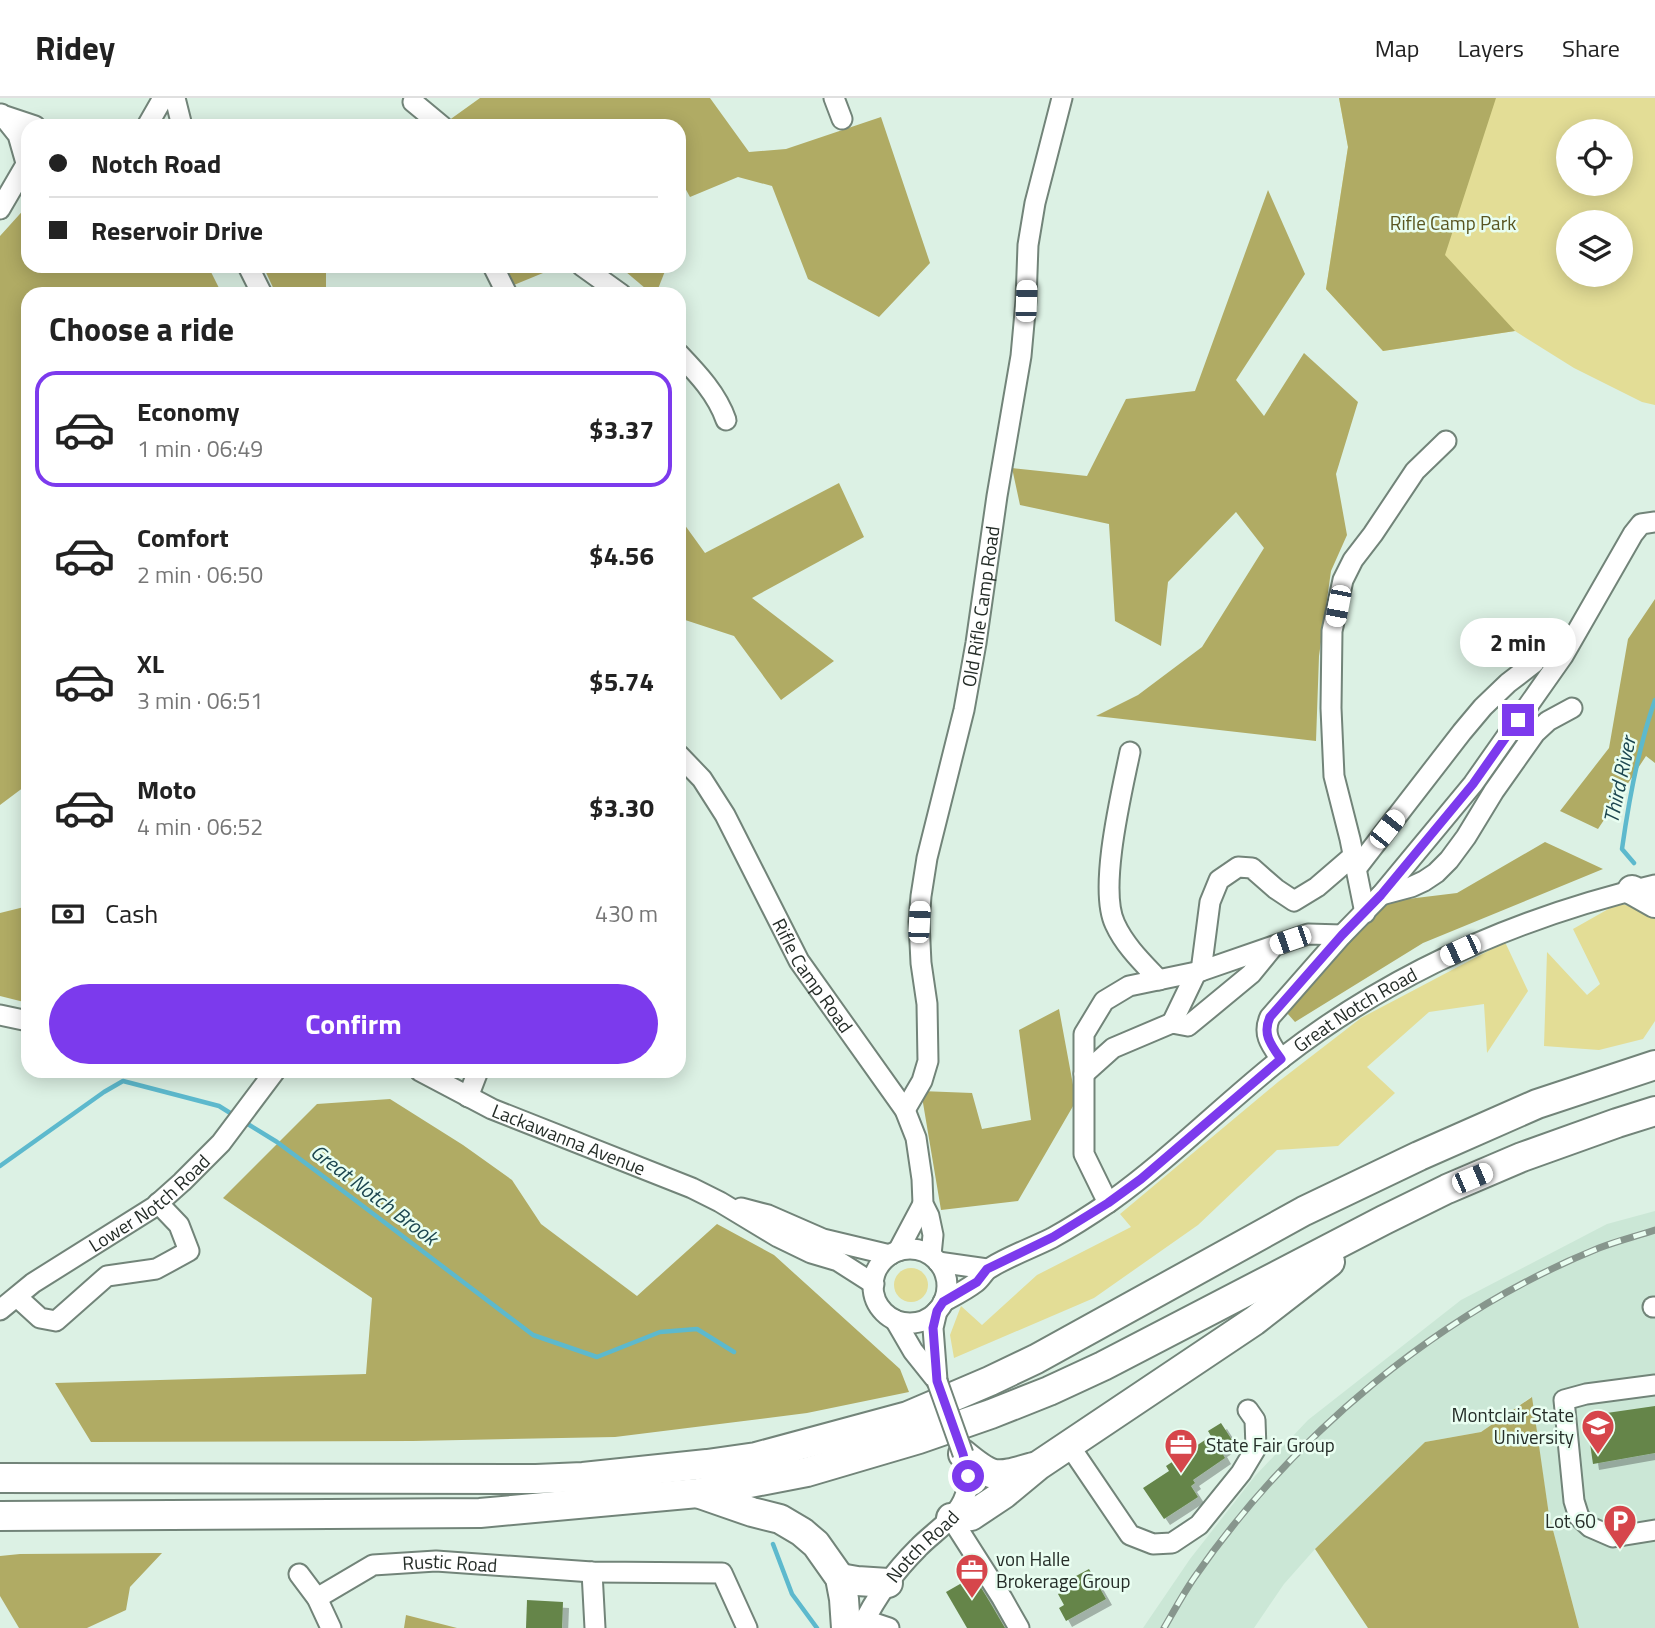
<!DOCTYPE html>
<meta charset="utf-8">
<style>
:root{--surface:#fff;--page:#f6f6f6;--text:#222;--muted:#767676;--line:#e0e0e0;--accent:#7c3aed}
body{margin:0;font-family:"Titillium Web",sans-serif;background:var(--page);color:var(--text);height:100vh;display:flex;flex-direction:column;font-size:26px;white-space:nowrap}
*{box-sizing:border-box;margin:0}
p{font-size:23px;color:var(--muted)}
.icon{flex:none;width:38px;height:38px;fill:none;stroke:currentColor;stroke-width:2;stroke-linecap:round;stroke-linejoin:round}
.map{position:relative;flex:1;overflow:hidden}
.drawer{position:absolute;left:21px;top:189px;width:665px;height:791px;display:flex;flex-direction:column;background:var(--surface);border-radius:21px;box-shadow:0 4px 18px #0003}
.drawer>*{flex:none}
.top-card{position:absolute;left:21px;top:21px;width:665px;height:154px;border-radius:21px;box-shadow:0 4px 18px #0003;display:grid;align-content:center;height:154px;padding:0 28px;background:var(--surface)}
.buttons{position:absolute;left:1556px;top:21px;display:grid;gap:14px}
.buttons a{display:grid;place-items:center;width:77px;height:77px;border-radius:50%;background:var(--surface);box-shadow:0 4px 18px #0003;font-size:35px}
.end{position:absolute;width:32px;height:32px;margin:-16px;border:9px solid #7c3aed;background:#fff;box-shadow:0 0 0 4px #fff}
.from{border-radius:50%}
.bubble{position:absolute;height:49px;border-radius:24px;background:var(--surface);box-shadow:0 4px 18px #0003;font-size:23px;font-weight:700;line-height:49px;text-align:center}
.car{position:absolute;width:21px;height:42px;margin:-21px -10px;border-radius:9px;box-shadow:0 0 5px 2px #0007;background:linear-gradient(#fff 24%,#345 0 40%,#fff 0 76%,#345 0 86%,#fff 0)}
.top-card b{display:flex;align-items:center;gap:24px;height:66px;font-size:26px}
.top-card b+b{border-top:2px solid var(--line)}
.top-card i{width:18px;height:18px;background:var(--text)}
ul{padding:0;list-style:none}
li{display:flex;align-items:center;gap:21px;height:116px;margin:0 14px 10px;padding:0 14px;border:4px solid transparent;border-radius:21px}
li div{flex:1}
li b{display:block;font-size:26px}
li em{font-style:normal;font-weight:700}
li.active{border-color:var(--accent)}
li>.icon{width:63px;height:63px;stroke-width:1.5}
h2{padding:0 28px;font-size:32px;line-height:84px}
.pay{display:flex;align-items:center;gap:18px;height:77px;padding:0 28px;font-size:26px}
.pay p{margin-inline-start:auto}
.cta{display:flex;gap:14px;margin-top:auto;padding:14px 28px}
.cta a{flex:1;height:80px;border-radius:42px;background:var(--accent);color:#fff;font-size:28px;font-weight:700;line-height:80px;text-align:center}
header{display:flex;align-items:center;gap:42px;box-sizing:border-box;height:98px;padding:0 35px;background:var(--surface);border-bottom:2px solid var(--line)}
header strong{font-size:33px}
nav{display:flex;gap:38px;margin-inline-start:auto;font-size:24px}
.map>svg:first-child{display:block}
.built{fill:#cbe7d6}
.green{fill:#e3dd96;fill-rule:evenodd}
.forest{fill:#b0ab64}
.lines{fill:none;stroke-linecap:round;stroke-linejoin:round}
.stream{stroke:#5db9cd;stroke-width:4.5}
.building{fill:#65854a;filter:url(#shadow)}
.minor-casing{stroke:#728479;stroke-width:23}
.highway-casing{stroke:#728479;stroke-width:32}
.minor{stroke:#fff;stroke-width:19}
.highway{stroke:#fff;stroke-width:28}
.rail-casing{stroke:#87968d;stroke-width:7}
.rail{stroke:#e9fef1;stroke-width:4.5;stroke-dasharray:13;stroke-linecap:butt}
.minor-bridge-casing{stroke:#728479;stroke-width:23;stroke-linecap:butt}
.minor-bridge{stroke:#fff;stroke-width:19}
.route{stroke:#7c3aed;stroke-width:9}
.labels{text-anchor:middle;stroke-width:5;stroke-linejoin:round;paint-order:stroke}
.park-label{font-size:19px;fill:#595520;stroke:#e9fef1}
.street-label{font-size:19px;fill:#252d28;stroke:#e9fef1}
.poi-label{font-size:19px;fill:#252d28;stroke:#e9fef1;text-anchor:end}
.water-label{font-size:21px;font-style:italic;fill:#1d4750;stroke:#e9fef1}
</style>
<header>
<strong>Ridey</strong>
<nav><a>Map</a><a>Layers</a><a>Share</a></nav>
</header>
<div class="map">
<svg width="1655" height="1530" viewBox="0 0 1655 1530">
<defs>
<filter id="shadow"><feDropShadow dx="6" dy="6" stdDeviation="0" flood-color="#0004"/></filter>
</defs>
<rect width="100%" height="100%" fill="#dcf1e4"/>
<path class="built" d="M1655,1113V1530H1579L1549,1417L1531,1299L1481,1334L1425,1344L1315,1451L1284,1486L1254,1530H1143L1190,1461L1255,1378L1308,1322L1461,1202L1607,1126Z"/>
<g class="green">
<path d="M1339,0H1655V307L1642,304L1574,270L1515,233L1383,253L1326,191L1348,49ZM1568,33H1620V86H1568ZM1568,124H1620V177H1568Z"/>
<path d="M1619,805L1655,816V923L1643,941L1599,952L1544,948L1547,854L1587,897L1600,886L1573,831Z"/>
<path d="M1505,844L1528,893L1487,955L1484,906L1429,914L1367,969L1395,995L1338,1048L1277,1052L1198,1127L1094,1200L954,1260L950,1237L961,1208L982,1227L1037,1177L1131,1129L1120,1116L1278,984L1361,920Z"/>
<circle cx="911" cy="1187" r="17"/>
</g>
<g class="forest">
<path d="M480,0H710L749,54L786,51L881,19L930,165L879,219L808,181L772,88L738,79L690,99L679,79V28H650L646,21L626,28H441Z"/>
<path d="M1339,0H1496L1445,157L1515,233L1383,253L1326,191L1348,49Z"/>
<path d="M1268,92L1305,176L1236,282L1264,318L1304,255L1358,304L1336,376L1347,437L1331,473L1319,558L1316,643L1096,618L1138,597L1202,549L1264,450L1236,414L1168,484L1161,548L1115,523L1109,426L1020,407L1012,370L1087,378L1126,301L1195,293Z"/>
<path d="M28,107V168H208L222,196H28V686L0,707V138Z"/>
<path d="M263,168H326V196H276Z"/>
<path d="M499,168H560L509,189Z"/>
<path d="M619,168H667L656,196H652Z"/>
<path d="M839,385L864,439L752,500L834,563L781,602L734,538L679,520V419L705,455Z"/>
<path d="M1655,501V665L1646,658L1598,731L1560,713L1609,650L1628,541Z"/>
<path d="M1545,744L1603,771L1423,845L1295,924L1287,915L1383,804L1457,795Z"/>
<path d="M28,808V905L0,898V815Z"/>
<path d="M1059,911L1076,1003L1018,1103L941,1112L921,993L972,995L982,1031L1031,1022L1019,932Z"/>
<path d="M390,1001L463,1047L512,1082L541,1126L637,1198L717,1126L774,1157L900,1271L909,1294L807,1315L615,1339L413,1343L91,1344L55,1285L366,1276L372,1200L223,1100L317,1006Z"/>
<path d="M1532,1299L1549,1417L1579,1530H1368L1315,1451L1425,1344L1481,1334Z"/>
<path d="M162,1455L130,1489L126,1512L87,1530H19L0,1498V1458L20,1456Z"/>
<path d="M406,1517L457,1530H404Z"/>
</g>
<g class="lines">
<g class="stream">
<path d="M1634,765L1622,751C1629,701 1638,650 1655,602"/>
<path d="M243,1023L277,1044L351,1099L533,1237L597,1259L660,1234L697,1231L734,1254"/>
<path d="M0,1068L104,994L123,983L219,1008L235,1018"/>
<path d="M773,1446L792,1496L817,1530"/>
</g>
</g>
<g class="building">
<path d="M1655,1308V1355L1593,1366L1586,1318Z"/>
<path d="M1221,1325L1234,1345L1221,1353L1225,1360L1193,1382L1195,1385L1191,1388L1198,1399L1164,1421L1143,1390L1169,1373L1166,1368L1211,1338L1208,1333Z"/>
<path d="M1089,1471L1106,1501L1066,1523L1059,1510L1064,1507L1058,1496L1080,1484L1076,1478Z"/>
<path d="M974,1478L991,1506L1005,1530H967L946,1494Z"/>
<path d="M527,1502L563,1504L562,1530H526Z"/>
</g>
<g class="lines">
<defs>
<g id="minor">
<path d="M175,0L182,28"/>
<path d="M834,0L842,21"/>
<path d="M413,4L442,28"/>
<path d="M1,16L18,37L26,65"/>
<path d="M2,17L35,28"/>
<path d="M147,28L163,0"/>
<path d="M0,111L28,63"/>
<path d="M248,168L262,196"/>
<path d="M493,168L507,196"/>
<path d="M582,168L621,196"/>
<path d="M679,256C698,276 717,296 726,322"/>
<path d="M1130,654C1122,693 1098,791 1115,826C1125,848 1143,865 1159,882"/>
<path id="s1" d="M679,657L702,681L725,717L799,863L905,1012L916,1040L922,1081L923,1106L929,1118L933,1137L931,1157"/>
<path d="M1356,771L1462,634L1483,609L1508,585L1534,565"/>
<path d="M1381,797L1411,789L1424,783L1436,775L1449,762L1466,739L1494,693L1535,635L1548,623L1572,610"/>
<path d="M1365,815L1350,741L1334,678L1331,610L1332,533L1343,482L1353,462L1373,436L1415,373L1446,343"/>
<path d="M1201,873L1210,804L1219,782L1238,769L1252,770L1276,791L1294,803L1317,789L1353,758"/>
<path d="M0,917L28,923"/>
<path d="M1172,925L1196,875"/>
<path d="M1281,961C1271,947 1262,936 1270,919L1342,837L1381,797L1473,686L1563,558L1633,436L1641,426L1655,424"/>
<path id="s2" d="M420,973L492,1011L692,1090L720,1104L778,1139L811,1155L838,1163L874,1186"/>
<path d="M1084,976L1113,950L1172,925L1188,928L1251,876L1273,849"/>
<path d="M468,999L478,973"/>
<path id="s3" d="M905,1012L922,983L928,963L927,906L921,865L919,824L921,798L927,760L964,612L976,545L997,398L1021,258L1026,203L1028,147L1035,105L1062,0"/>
<path d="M1108,1105L1084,1056V936L1104,903L1129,888L1201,873L1308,836L1342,837"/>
<path d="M741,1110L768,1117L823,1141L890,1157"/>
<circle cx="910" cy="1188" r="37"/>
<path d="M898,1153L923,1106"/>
<path d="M938,1164L987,1171"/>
<path d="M17,1199L40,1220L56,1223L107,1178L156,1171L189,1153L179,1127L158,1105"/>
<path id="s4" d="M943,1204C954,1198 966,1192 975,1185C981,1181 984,1173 990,1170C1009,1158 1032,1150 1052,1140C1072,1129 1092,1116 1111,1103C1171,1060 1224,1006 1282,960C1393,874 1518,819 1655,787"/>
<path d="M1653,1209H1655"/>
<path id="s5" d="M0,1212L33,1185L154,1109L182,1084L221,1045L275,973"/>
<path d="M895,1222L913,1253L937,1283"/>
<path d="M937,1282L933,1230L937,1213"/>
<path d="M1655,1287L1586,1296L1564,1302L1574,1403L1579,1419L1590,1429L1613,1439L1655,1432"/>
<path d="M1069,1347L1130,1437L1153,1446L1172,1445L1199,1427L1241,1375L1256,1350L1255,1322L1248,1312"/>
<path d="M951,1420L1002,1500L1019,1530"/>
<path d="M592,1474L595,1530"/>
<path d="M299,1476L317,1500L331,1530"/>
<path id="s6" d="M317,1500L373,1467L436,1463L592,1474L722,1475L747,1530"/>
<path d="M865,1522L889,1530"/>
<path id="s7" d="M861,1530C875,1500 895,1473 918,1450C933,1434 958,1420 965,1398C971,1384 966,1370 963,1356"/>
</g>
<g id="highway">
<path d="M1632,792L1655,805"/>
<path d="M963,1356C993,1381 995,1380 1033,1369"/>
<path d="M0,1380L536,1381L583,1379L707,1366L756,1359L908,1318L990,1283L1036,1261L1304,1113L1419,1058L1537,1006L1655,967"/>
<path d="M700,1396L752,1414L780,1421L802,1434L816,1446L840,1480L844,1501L846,1530"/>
<path d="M0,1418L480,1415L698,1395L807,1374L919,1341L991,1316L1049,1293L1103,1268L1384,1122L1447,1091L1522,1059L1617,1025L1655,1013"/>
<path d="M951,1420L971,1418L1004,1396L1039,1367L1254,1223L1330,1164"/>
<path d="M840,1480L857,1483L888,1485"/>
</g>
</defs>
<use href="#minor" class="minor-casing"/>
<use href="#highway" class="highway-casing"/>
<use href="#minor" class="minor"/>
<use href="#highway" class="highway"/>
<defs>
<path id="rail" d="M1164,1530C1174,1513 1183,1496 1194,1480C1293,1337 1438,1215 1599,1150C1617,1143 1637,1138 1655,1132"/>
</defs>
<use href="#rail" class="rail-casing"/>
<use href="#rail" class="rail"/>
<defs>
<path id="minor-bridge" d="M937,1283L963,1356"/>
</defs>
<use href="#minor-bridge" class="minor-bridge-casing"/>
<use href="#minor-bridge" class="minor-bridge"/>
</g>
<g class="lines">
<path class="route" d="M968,1378L963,1356L937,1283L933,1230L937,1213L943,1204L977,1184L987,1171L1053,1139L1108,1105L1141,1081L1281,961C1271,947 1262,936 1270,919L1342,837L1381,797L1473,686L1518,622"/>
</g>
<defs>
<symbol id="university-pin" viewBox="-11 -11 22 30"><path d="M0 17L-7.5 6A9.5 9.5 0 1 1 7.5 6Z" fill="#d6464b" stroke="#e9fef1"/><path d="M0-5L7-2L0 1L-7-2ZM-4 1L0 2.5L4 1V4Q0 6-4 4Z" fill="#fff"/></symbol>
<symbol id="office-pin" viewBox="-11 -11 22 30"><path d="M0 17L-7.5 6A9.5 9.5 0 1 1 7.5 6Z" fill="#d6464b" stroke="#e9fef1"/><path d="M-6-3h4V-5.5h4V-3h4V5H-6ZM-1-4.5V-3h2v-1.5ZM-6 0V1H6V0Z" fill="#fff"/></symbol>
<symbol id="parking-pin" viewBox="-11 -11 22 30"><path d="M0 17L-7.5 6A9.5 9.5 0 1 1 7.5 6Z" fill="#d6464b" stroke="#e9fef1"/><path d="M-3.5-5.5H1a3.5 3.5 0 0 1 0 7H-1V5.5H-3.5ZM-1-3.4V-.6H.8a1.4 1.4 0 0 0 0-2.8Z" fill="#fff"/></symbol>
</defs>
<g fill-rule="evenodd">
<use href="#university-pin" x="1579" y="1309" width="38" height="52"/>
<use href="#office-pin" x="1162" y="1328" width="38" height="52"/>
<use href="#parking-pin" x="1601" y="1404" width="38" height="52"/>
<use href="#office-pin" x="953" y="1453" width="38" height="52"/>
</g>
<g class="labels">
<g class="park-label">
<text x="1453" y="132">Rifle Camp Park</text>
</g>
<g class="street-label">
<text dy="7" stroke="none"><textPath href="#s3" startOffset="516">Old Rifle Camp Road</textPath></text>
<text dy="7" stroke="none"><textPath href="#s1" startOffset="259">Rifle Camp Road</textPath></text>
<text dy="7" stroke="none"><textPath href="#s4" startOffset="508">Great Notch Road</textPath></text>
<text dy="7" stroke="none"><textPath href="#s2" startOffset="164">Lackawanna Avenue</textPath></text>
<text dy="7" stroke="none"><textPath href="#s5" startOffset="184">Lower Notch Road</textPath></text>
<text dy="7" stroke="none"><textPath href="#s7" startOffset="103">Notch Road</textPath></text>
<text dy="7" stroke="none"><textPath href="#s6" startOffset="142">Rustic Road</textPath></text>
</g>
<g class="poi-label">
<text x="1574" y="1324">Montclair State<tspan x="1574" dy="22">University</tspan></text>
<text x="1206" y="1354" text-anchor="start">State Fair Group</text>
<text x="1596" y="1430">Lot 60</text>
<text x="996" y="1468" text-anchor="start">von Halle<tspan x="996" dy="22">Brokerage Group</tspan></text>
</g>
<g class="water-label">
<text transform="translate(1620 682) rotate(-78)" y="7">Third River</text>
<text transform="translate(374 1097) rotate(37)" y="7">Great Notch Brook</text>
</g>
</g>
</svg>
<div class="buttons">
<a><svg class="icon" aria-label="locate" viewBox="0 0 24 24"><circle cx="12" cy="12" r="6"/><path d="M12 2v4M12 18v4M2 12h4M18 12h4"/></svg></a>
<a><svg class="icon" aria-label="layers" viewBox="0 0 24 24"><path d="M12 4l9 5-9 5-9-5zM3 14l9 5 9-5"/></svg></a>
</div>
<i class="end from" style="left:968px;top:1378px"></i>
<i class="end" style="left:1518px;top:622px"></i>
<div class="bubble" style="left:1460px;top:520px;width:116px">2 min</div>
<i class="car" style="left:1026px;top:203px;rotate:2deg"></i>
<i class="car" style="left:1338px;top:508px;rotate:191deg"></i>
<i class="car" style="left:1387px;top:731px;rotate:38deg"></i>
<i class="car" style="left:919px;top:824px;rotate:3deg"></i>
<i class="car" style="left:1290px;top:842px;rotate:251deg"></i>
<i class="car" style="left:1460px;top:852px;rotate:245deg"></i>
<i class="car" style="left:1472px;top:1080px;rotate:67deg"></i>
<div class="top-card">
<b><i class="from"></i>Notch Road</b>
<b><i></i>Reservoir Drive</b>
</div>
<section class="drawer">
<h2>Choose a ride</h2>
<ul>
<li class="active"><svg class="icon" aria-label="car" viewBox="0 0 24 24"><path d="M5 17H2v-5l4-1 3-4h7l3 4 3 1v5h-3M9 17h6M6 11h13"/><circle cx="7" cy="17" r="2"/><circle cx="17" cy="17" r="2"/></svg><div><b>Economy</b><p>1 min · 06:49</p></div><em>$3.37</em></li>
<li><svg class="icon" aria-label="car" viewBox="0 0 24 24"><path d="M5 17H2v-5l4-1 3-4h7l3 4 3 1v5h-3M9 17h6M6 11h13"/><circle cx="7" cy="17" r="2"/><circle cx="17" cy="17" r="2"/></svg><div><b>Comfort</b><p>2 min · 06:50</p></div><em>$4.56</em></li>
<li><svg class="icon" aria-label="car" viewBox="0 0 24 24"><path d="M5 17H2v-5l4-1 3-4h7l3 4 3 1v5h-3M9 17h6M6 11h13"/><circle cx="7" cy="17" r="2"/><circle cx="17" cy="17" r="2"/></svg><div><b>XL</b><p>3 min · 06:51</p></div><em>$5.74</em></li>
<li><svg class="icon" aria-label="car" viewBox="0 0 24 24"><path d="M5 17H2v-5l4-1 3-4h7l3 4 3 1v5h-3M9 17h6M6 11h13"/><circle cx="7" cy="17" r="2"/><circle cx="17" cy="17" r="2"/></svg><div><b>Moto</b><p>4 min · 06:52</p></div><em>$3.30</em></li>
</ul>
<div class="pay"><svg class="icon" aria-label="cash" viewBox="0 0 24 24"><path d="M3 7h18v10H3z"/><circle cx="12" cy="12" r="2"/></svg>Cash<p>430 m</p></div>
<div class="cta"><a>Confirm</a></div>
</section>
</div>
